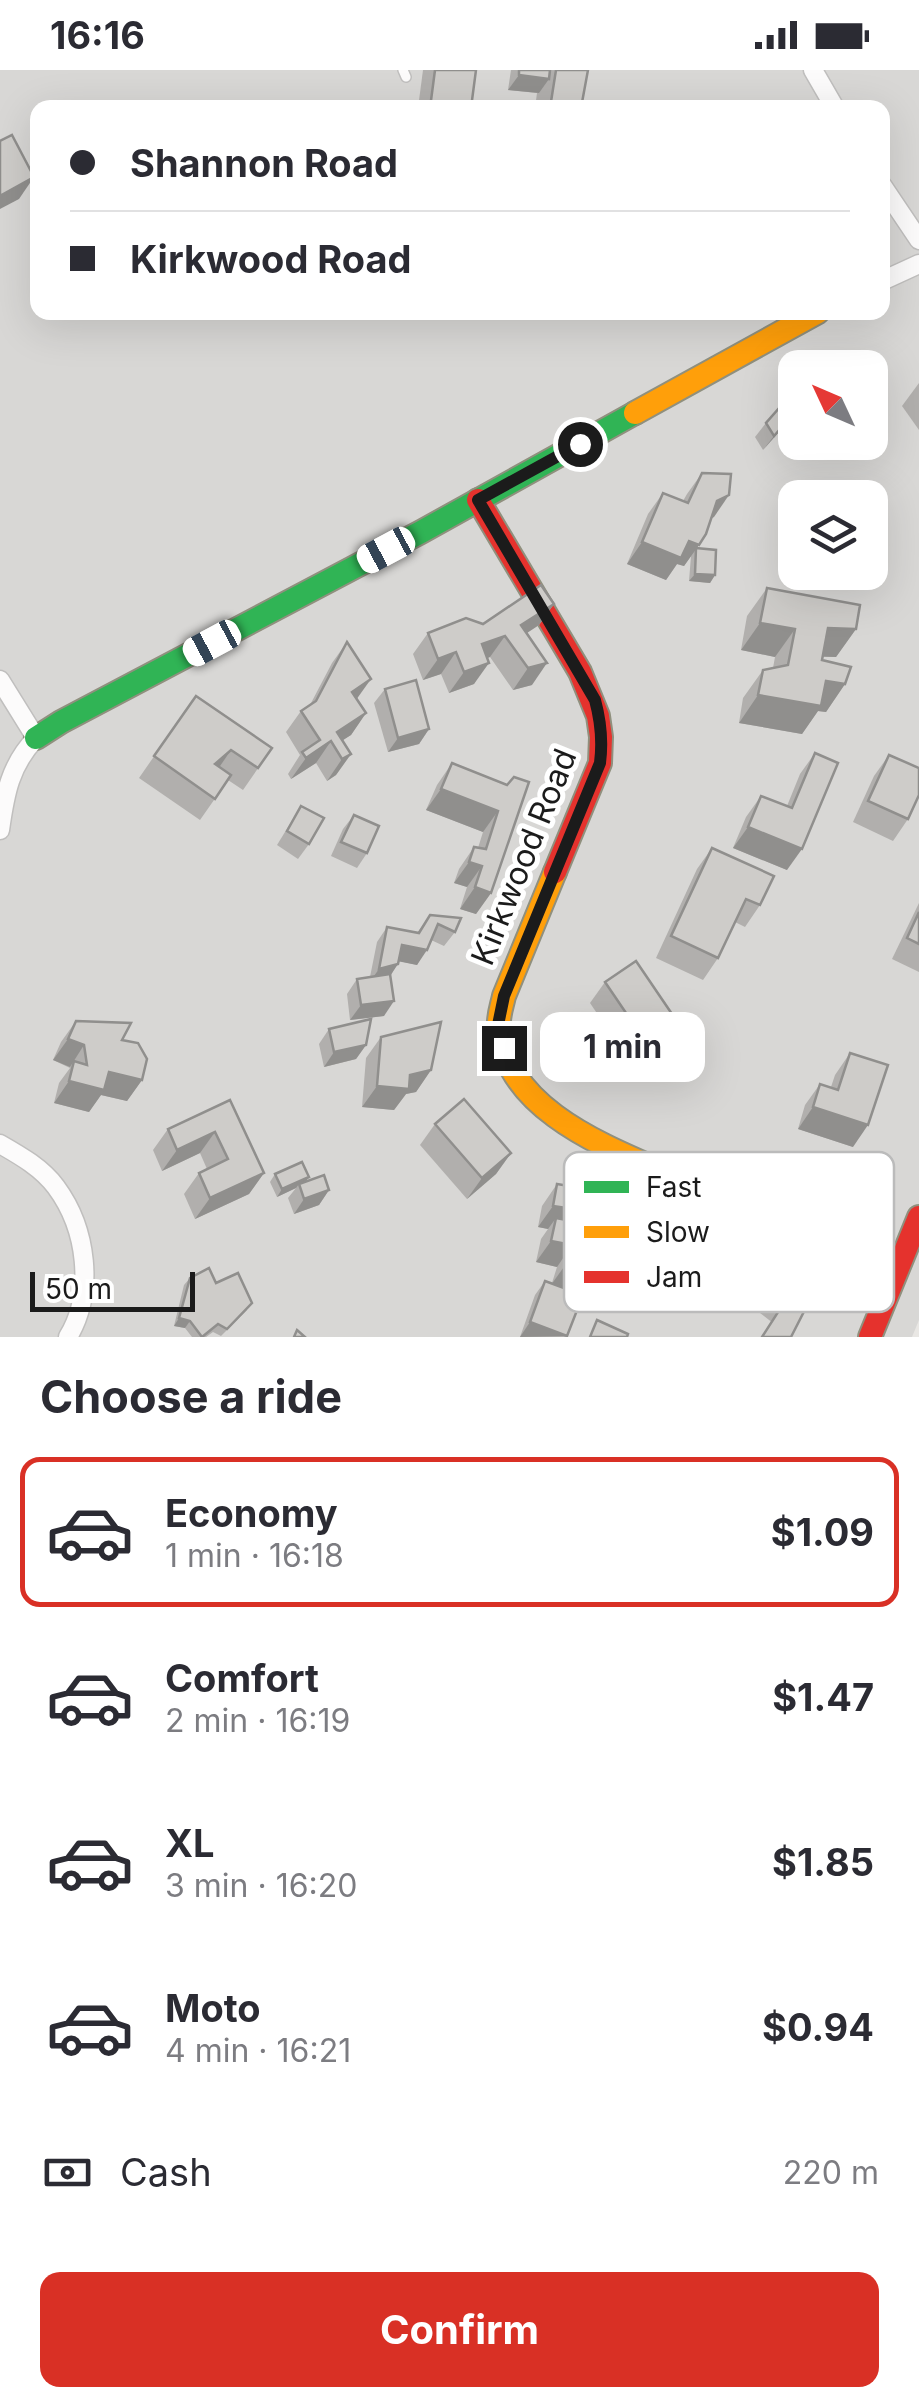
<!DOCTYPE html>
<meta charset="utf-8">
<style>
:root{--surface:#fff;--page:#f2f2f3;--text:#2b2b33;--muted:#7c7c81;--line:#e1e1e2;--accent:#d93025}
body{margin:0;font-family:Inter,sans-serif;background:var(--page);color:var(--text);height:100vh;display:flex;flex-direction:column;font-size:38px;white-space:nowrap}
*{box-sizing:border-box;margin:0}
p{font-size:32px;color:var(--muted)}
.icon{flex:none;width:55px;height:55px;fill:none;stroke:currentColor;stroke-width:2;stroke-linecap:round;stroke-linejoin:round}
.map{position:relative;height:1267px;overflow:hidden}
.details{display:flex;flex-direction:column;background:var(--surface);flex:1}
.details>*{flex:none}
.top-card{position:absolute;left:30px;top:30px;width:860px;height:220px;border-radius:20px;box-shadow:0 10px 40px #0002;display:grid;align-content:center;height:220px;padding:0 40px;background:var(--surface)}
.needle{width:65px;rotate:314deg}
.buttons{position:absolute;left:778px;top:280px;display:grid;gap:20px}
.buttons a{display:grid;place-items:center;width:110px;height:110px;border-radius:20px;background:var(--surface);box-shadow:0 10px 40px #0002;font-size:50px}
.scale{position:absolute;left:30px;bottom:25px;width:165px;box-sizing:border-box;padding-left:10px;border:5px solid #1b1b1b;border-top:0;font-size:28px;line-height:35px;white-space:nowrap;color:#1b1b1b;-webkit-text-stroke:8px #fff;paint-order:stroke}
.end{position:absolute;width:45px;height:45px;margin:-22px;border:12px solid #1b1b1b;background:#fff;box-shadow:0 0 0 5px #fff}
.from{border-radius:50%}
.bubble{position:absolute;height:70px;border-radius:20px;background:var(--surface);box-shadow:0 10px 40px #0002;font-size:32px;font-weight:700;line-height:70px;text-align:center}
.car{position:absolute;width:30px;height:60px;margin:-30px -15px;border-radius:12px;box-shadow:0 0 8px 2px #0007;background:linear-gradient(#fff 24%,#345 0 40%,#fff 0 76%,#345 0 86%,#fff 0)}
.top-card b{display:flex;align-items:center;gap:35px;height:95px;font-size:38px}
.top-card b+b{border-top:2px solid var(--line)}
.top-card i{width:25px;height:25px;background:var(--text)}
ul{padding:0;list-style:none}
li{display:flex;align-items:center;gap:30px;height:150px;margin:0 20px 15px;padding:0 20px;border:5px solid transparent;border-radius:20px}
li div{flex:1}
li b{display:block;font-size:38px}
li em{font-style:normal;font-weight:700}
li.current{border-color:var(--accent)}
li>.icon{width:90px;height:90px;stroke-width:1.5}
h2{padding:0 40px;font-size:45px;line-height:120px}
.pay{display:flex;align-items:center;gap:25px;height:110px;padding:0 40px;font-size:38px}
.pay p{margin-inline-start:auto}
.button{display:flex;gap:20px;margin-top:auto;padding:20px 40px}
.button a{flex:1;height:115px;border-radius:20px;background:var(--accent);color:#fff;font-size:40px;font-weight:700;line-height:115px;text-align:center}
.status{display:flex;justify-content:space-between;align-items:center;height:70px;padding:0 50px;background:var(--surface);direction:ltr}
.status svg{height:28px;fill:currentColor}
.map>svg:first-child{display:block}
.residential{fill:#d8d7d5;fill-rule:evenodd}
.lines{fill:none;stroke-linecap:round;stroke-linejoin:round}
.lane-casing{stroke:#c0bfbe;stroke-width:12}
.street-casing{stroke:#c0bfbe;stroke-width:21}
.fast-casing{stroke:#90907e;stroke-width:26}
.slow-casing{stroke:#90907e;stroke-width:26}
.jam-casing{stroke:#90907e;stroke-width:26}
.lane{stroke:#fcfbfb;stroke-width:9}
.street{stroke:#fcfbfb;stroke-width:18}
.fast{stroke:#30b455;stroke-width:22}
.slow{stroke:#ff9f0a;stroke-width:22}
.jam{stroke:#e5322d;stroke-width:22}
.wall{fill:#b1afad}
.shaded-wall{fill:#908f8d}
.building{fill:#ceccc9;stroke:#908f8d;stroke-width:2.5}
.route{stroke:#1b1b1b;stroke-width:12}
.labels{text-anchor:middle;stroke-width:10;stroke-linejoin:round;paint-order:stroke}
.street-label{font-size:32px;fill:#1b1b1b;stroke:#fff}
.key{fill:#fff;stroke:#bbb;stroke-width:2.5}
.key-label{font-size:28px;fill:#1b1b1b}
</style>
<div class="status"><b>16:16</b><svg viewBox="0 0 49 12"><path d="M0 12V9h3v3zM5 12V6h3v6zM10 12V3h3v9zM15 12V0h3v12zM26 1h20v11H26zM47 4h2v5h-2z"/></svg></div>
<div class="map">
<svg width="919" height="1267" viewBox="0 0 919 1267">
<rect width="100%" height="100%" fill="#e9e7e4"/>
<path class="residential" d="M0,0H919V1250L912,1267H0ZM38,38H882V242H38ZM795,298H870V372H795ZM795,428H870V502H795Z"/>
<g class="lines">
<defs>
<path id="lane" d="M403,0L406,7"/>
<g id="street">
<path d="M813,0L835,38"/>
<path d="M882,115L919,170"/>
<path d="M882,211L919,194"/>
<path d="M0,610L36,668C10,695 5,724 0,760"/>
<path d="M0,1074C21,1086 42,1098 56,1117C87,1159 95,1222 68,1267"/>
</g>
<path id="fast" d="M36,668L61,652L421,462L635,343"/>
<g id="slow">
<path d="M635,343L818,242"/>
<path d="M555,802L504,926C502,936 498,946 499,956C504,1037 601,1075 663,1102C701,1119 738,1136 776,1153"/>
</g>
<g id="jam">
<path d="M478,430L580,602L598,646L601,667L600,693L555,802"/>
<path d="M776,1153L894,1206"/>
<path d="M870,1267L919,1147"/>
</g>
</defs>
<use href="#lane" class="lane-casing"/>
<use href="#street" class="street-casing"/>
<use href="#fast" class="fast-casing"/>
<use href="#slow" class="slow-casing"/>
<use href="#jam" class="jam-casing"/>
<use href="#lane" class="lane"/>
<use href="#street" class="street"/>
<use href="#fast" class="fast"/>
<use href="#slow" class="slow"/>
<use href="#jam" class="jam"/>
</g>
<g class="wall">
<path d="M423,0H476L471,38H418Z"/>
<path d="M511,0H588L581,38H535L537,23L508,20Z"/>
<path d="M919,313V360L902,336Z"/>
<path d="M795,320V362L786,354L763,380L755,367L766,353Z"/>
<path d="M702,403L714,447L712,448L697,478L715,505L710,513L689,511L691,486L684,496L677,494L666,510L627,494L648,444L663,423L683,431L687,424Z"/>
<path d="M767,518L856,559L836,587H823L822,590L845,614L826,642L818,641L802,664L739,653L743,628L763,600L773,598L775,587L741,580L747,546Z"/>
<path d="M554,534L539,555L527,563L532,615L513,620L490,587L487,588L474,614L449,623L441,604L423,610L413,584L428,563L483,554Z"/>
<path d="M347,572L357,629L366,643L351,665L342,670L351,684L336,705L327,711L316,693L291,709L288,704L300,685L286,662L301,641L310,635L332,593Z"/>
<path d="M385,619L429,659L419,674L388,682L374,633Z"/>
<path d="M196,626L272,678L243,720L228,710L200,750L139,708Z"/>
<path d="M815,683L787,800L733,778L746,747L761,726L787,736L800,704Z"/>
<path d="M889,685L908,749L893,771L853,752L874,706Z"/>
<path d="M452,693L507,715L491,823L476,844L460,839L467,817L454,813L459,799L474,777L478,778L483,762L426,740L437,715Z"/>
<path d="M301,736L309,774L298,789L277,775Z"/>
<path d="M354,745L367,783L357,798L331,786L343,759Z"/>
<path d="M712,778L760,835L745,857L735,852L718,888L703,910L656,888L697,799Z"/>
<path d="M919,833V902L892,889Z"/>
<path d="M430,845L455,862L444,876L431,870L417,895L399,891L391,905L384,946L350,950L347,924L357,909L370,907L377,872L387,857L417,863Z"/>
<path d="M605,912L659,969L628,989L590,933Z"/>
<path d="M76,951L122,970L142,1010L127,1031L101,1025L89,1042L54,1033L59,1013L70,998L53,990L61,972Z"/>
<path d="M329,959L366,975L356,989L324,997L319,974Z"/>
<path d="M381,967L431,1000L416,1022L406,1024L394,1040L362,1037L366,988Z"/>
<path d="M850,983L853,1077L798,1059L805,1035L820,1014L831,1017L835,1005Z"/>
<path d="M230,1030L264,1103L249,1124L195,1149L184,1124L199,1103L207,1099L200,1083L162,1101L153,1080L168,1059Z"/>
<path d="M435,1054L511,1083L496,1104L467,1129L420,1075Z"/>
<path d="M275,1104L306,1111L329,1120L319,1135L294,1144L288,1128L296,1118L277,1127L270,1112Z"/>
<path d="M557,1114L606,1122L592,1202L577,1223L567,1267H520L535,1225L545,1211L552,1213L557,1197L536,1192L541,1169L548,1159L538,1157L542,1136Z"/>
<path d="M645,1152L712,1204L697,1226L621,1198L630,1174Z"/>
<path d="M190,1208L216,1213L247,1240L221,1266L213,1262L206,1267H192L185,1258L174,1256L184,1215Z"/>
<path d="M782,1212L791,1267L760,1243Z"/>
</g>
<g class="shaded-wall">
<path d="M519,5L549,9L539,23L508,20Z"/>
<path d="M34,107L19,129L0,139V126Z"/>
<path d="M795,342L786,354L763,380L774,366Z"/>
<path d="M729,425L714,447L702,452L717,431Z"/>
<path d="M689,471L699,475L684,496L677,494L666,510L627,494L642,472Z"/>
<path d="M695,504L715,505L710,513L689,511Z"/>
<path d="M554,534L539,555L510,574L521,555Z"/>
<path d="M760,553L795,559L775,587L741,580Z"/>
<path d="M828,558L856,559L836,587L809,586Z"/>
<path d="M505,566L490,587L467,596L482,574Z"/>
<path d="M456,582L441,604L423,610L438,589Z"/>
<path d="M489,593L474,614L449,623L464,602Z"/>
<path d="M547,593L532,615L513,620L528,598Z"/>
<path d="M371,609L356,630L352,622Z"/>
<path d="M826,611L845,614L826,642L818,641L802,664L739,653L758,625Z"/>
<path d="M366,643L351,665L334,676L331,671L316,693L291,709L306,688L337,662Z"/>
<path d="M429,659L419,674L388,682L398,668Z"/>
<path d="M231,680L216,702L215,694Z"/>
<path d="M351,684L336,705L327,711L342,689Z"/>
<path d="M441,719L498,741L483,762L426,740Z"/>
<path d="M748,757L802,779L787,800L733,778Z"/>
<path d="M469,792L482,796L467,817L454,813Z"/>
<path d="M475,817L491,823L476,844L460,839Z"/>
<path d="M402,875L427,880L417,895L392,890Z"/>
<path d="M398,894L388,909L369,913L379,899Z"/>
<path d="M394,931L384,946L350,950L361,935Z"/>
<path d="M674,947L659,969L628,989L643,968Z"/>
<path d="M68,969L84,975L70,997L53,990Z"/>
<path d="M366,975L356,989L324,997L334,982Z"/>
<path d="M431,1000L416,1022L406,1024L394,1040L362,1037L377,1016L410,1005Z"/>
<path d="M109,1002L142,1010L127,1031L101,1025L89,1042L54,1033L69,1011Z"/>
<path d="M813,1037L868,1055L853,1077L798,1059Z"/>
<path d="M215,1062L200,1083L162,1101L177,1080Z"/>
<path d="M511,1083L496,1104L467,1129L482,1108Z"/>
<path d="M264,1103L249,1124L195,1149L210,1128Z"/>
<path d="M309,1107L304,1114H299L296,1118L277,1127L282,1119Z"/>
<path d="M329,1120L319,1135L294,1144L304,1129Z"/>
<path d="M553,1136L580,1140L565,1162L556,1148L548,1159L538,1157Z"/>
<path d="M551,1171L572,1175L557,1197L536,1192Z"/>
<path d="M636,1176L712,1204L697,1226L621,1198Z"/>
<path d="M566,1194L592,1202L577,1223L551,1215Z"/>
<path d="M179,1248L190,1251L185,1258L174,1256Z"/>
<path d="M530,1252L567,1266L520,1267Z"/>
</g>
<g class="building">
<path d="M435,0H476L471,38H430Z"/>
<path d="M519,0H550L549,9L519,5Z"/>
<path d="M556,0H588L581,38H550Z"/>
<path d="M12,65L34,107L0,126V71Z"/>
<path d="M795,320V342L774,366L766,353Z"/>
<path d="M702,403L731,404L729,425L717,431L706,464L699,475L689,471L681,488L642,472L663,423L688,433Z"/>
<path d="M696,478L716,480L715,505L695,504Z"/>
<path d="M541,515L554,534L521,555L547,593L528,598L505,566L482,574L489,593L464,602L456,582L438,589L428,563L466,548L483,554Z"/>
<path d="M767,518L860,535L856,559L828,558L822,590L851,597L845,614L826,611L821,636L758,625L763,600L788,595L795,559L760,553Z"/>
<path d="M347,572L371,609L352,622L366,643L337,662L351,684L342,689L331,671L306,688L302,682L320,670L301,641L316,631Z"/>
<path d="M416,610L429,659L398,668L385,619Z"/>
<path d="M196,626L272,678L258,698L231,680L215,694L231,705L215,729L154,686Z"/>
<path d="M815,683L838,693L802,779L748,757L761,726L792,738Z"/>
<path d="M889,685L919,698V725L908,749L868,731Z"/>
<path d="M452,693L507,715L514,707L529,712L491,823L475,817L482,796L469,792L474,777L486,779L498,741L441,719Z"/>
<path d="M301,736L324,748L309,774L287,761Z"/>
<path d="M354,745L379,756L367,783L341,772Z"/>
<path d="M712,778L774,806L760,835L746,829L718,888L671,866Z"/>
<path d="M919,842V874L907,868Z"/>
<path d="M430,845L461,848L455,862L438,854L427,880L402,875L398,894L379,899L387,857L419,863Z"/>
<path d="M636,891L674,947L643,968L605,912Z"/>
<path d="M390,904L394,931L361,935L357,909Z"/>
<path d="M371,949L366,975L334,982L329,959Z"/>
<path d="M76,951L131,953L122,970L138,973L147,989L142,1010L109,1002L104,1020L69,1011L74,991L87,995L84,975L68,969Z"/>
<path d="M441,952L431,1000L410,1005L409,1019L377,1016L381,967Z"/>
<path d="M850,983L888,995L868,1055L813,1037L820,1014L838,1020Z"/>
<path d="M464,1029L511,1083L482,1108L435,1054Z"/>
<path d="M230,1030L264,1103L210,1128L199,1103L228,1089L215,1062L177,1080L168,1059Z"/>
<path d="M302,1092L309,1107L282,1119L275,1104Z"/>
<path d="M324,1105L329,1120L304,1129L299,1114Z"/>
<path d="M557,1114L606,1122L592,1202L566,1194L572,1175L551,1171L556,1148L577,1152L580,1140L553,1136Z"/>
<path d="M209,1198L216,1213L238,1203L252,1233L227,1259L218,1254L202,1267L190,1251L179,1248L190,1208Z"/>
<path d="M545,1211L583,1225L567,1266L530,1252Z"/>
<path d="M782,1212L816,1218L791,1267H762L782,1236L770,1229Z"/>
<path d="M597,1250L628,1264L627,1267H590Z"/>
<path d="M297,1260L305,1267H294Z"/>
</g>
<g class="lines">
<path class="route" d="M504,978L498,955L504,926L600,693C603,670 601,652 595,630L478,430L580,374"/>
</g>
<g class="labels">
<g class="street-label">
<text transform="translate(524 787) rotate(-68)" y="11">Kirkwood Road</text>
</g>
</g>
<rect x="564" y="1082" width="330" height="160" rx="15" class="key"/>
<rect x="584" y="1111" width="45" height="12" fill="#30b455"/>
<rect x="584" y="1156" width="45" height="12" fill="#ff9f0a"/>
<rect x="584" y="1201" width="45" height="12" fill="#e5322d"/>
<g class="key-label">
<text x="646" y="1127">Fast</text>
<text x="646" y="1172">Slow</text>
<text x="646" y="1217">Jam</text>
</g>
</svg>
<div class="buttons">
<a><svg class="needle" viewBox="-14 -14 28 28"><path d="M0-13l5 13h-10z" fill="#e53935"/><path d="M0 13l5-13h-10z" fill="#7c7c81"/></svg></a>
<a><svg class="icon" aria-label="layers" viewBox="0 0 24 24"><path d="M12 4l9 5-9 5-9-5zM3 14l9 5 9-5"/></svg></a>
</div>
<div class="scale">50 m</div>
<i class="end from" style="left:580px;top:374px"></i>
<i class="end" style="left:504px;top:978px"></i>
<div class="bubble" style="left:540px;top:942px;width:165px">1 min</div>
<i class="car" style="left:386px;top:480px;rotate:242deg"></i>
<i class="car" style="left:212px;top:573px;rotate:242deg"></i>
<div class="top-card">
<b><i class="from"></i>Shannon Road</b>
<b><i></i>Kirkwood Road</b>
</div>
</div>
<section class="details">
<h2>Choose a ride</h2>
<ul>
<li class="current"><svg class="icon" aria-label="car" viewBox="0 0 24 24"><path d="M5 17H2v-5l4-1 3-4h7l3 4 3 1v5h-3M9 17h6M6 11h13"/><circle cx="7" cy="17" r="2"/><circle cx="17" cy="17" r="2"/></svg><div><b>Economy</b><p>1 min · 16:18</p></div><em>$1.09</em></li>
<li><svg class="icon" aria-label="car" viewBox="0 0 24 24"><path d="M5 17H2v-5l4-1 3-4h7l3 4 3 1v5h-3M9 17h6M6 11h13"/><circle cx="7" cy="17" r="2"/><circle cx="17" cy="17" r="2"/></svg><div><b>Comfort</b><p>2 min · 16:19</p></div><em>$1.47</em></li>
<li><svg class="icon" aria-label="car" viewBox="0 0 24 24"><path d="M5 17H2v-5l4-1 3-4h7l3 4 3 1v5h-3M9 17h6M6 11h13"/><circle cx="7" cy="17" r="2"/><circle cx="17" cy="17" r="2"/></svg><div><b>XL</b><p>3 min · 16:20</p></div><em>$1.85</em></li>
<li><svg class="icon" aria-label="car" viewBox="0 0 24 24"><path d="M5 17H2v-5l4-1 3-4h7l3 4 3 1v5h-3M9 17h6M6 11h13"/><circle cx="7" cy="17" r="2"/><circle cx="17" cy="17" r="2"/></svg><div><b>Moto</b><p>4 min · 16:21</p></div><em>$0.94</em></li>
</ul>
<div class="pay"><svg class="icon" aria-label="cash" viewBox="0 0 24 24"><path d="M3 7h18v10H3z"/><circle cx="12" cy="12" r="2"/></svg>Cash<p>220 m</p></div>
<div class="button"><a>Confirm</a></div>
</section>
